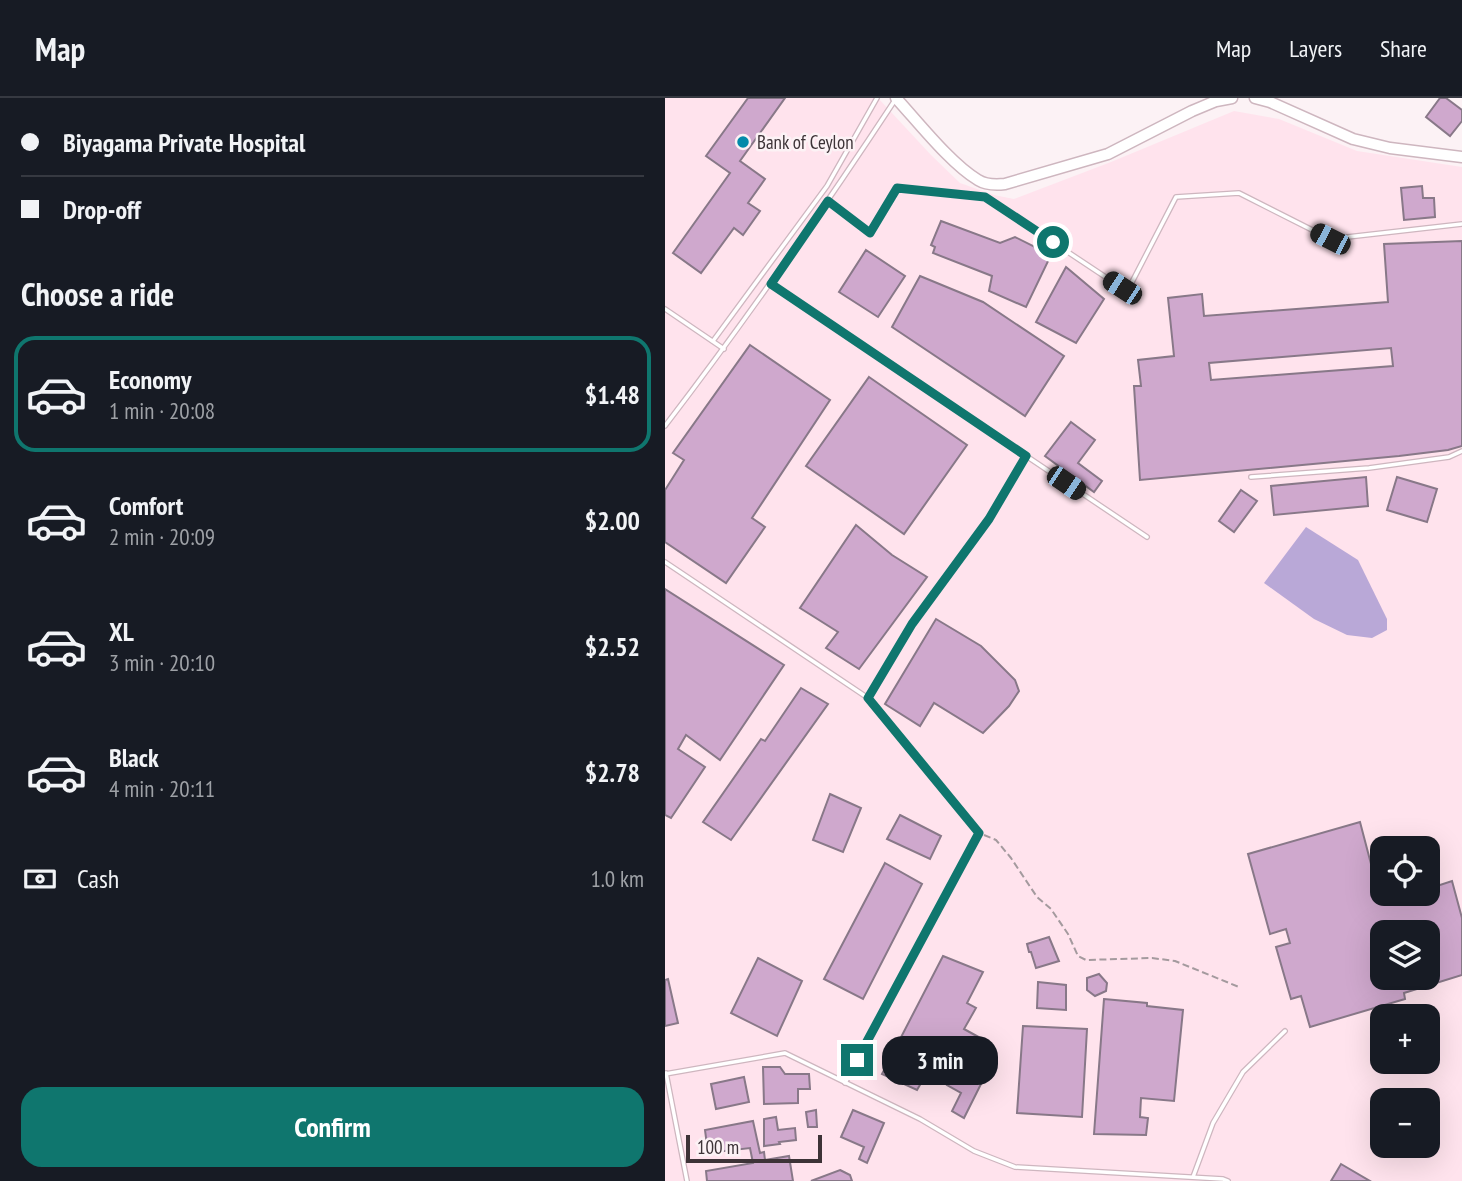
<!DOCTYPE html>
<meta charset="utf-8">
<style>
:root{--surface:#171b24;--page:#20242c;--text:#f1f3f6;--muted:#9ea1a6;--line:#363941;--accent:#0f766e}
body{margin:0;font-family:"PT Sans Narrow",sans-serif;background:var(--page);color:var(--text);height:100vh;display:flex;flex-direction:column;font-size:26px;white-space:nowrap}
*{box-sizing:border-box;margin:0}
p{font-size:23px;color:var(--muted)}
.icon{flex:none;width:38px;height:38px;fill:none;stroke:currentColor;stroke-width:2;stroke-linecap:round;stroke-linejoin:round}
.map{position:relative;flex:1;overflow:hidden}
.sheet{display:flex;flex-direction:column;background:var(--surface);width:665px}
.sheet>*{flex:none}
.hud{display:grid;align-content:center;height:154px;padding:0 21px;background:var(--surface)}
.fabs{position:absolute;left:705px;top:738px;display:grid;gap:14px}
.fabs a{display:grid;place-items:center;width:70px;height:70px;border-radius:14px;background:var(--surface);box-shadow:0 7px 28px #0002;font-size:35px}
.scale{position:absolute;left:21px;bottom:18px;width:136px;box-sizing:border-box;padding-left:7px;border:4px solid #3d3337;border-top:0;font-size:19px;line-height:24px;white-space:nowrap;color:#3d3337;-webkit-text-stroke:5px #fcf2f5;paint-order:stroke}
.end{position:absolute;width:32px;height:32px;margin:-16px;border:9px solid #0f766e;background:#fff;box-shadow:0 0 0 4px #fff}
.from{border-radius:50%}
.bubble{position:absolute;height:49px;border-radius:21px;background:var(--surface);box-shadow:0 7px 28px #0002;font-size:23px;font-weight:700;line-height:49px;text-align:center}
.car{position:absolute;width:21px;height:42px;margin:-21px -10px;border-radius:9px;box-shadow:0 0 5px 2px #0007;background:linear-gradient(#222 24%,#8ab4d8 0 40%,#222 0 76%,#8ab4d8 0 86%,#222 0)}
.hud b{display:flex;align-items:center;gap:24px;height:66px;font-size:26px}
.hud b+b{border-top:2px solid var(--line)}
.hud i{width:18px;height:18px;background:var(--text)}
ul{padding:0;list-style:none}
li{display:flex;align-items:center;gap:21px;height:116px;margin:0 14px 10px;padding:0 7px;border:4px solid transparent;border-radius:21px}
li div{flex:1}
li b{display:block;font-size:26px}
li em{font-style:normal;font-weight:700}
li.current{border-color:var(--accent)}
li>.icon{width:63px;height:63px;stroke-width:1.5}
h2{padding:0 21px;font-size:32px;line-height:84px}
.pay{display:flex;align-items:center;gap:18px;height:77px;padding:0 21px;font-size:26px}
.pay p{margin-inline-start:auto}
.primary-button{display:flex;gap:14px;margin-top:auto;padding:14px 21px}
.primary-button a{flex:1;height:80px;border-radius:21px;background:var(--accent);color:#fff;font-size:28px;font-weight:700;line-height:80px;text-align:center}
header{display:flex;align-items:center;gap:42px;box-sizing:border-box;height:98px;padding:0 35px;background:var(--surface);border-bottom:2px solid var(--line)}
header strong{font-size:33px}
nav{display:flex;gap:38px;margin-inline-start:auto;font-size:24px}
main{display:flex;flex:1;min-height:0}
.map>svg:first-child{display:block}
.built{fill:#ffe3ed;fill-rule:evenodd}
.water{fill:#b9a8d7}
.building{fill:#cfa8cd;stroke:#887888;stroke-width:2;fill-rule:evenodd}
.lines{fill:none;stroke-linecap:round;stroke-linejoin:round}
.service-casing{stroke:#ceb6bf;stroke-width:6}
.secondary-casing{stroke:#ceb6bf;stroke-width:13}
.path{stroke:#a49a9e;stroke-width:2;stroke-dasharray:7 3.5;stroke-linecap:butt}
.service{stroke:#fff;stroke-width:3.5}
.secondary{stroke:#fff;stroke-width:10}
.route{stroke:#0f766e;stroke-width:9}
.poi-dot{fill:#038aaa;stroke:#fcf2f5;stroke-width:2.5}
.labels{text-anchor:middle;stroke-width:5;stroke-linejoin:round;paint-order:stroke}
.poi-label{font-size:19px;fill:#3d3337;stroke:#fcf2f5;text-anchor:start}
</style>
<header>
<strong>Map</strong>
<nav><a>Map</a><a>Layers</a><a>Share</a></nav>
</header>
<main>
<section class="sheet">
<div class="hud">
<b><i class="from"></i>Biyagama Private Hospital</b>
<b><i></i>Drop-off</b>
</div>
<h2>Choose a ride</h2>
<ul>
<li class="current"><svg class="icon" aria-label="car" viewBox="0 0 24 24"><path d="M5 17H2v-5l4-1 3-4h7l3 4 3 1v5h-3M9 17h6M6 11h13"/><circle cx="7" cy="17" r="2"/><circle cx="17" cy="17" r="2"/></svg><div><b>Economy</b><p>1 min · 20:08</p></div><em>$1.48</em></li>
<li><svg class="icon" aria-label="car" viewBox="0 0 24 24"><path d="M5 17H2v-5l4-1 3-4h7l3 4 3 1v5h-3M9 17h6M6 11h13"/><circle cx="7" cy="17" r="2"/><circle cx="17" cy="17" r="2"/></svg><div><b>Comfort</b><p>2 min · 20:09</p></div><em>$2.00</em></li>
<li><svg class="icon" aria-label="car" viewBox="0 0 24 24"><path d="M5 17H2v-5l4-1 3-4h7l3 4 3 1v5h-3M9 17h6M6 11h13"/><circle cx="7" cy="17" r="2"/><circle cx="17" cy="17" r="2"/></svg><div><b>XL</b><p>3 min · 20:10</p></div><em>$2.52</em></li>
<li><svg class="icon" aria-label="car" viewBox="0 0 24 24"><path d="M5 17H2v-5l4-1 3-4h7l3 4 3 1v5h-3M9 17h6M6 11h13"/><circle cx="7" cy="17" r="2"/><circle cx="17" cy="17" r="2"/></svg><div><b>Black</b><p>4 min · 20:11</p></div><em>$2.78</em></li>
</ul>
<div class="pay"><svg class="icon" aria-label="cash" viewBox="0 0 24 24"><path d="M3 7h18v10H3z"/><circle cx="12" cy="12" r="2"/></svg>Cash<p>1.0 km</p></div>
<div class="primary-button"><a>Confirm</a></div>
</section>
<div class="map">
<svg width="797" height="1083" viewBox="0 0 797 1083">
<rect width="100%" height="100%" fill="#fcf2f5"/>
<path class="built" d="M0,0H213L266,57L295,85L329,97L349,101L446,64L569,13L614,21L692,53L797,69V1083H0ZM718,751H763V796H718ZM718,835H763V880H718ZM718,919H763V964H718ZM718,1003H763V1048H718Z"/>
<path class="water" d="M641,429L693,462L722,521V532L707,540L682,537L649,521L599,485Z"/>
<g class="building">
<path d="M83,0H120L75,63L100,81L83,105L95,113L78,137L69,130L36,175L8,155L65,75L41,58Z"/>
<path d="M775,0H781L797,12V23L785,38L761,19Z"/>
<path d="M757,88L758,100H769L770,119L739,122L736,90Z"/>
<path d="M276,123L335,145L350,139L386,157L361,209L324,193L327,178L268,155L270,149L266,147Z"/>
<path d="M797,143V348L783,352L734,358L475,382L469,288H476L473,262L509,258L503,200L537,196L539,218L723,204L719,146ZM726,250L728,268L546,282L544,265Z"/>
<path d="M201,152L240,178L213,219L174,194Z"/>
<path d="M401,169L439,201L411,245L371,224Z"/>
<path d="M255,178L318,204L399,258L360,318L227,229Z"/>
<path d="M85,247L165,302L87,420L100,429L61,485L0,444V392L19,362L8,355Z"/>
<path d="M204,279L302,347L239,436L141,368Z"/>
<path d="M406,324L430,342L413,365L437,383L429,394L380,358Z"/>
<path d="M701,379L703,408L609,417L606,388Z"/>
<path d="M732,379L772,391L762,424L722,412Z"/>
<path d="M576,392L592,403L569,434L554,423Z"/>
<path d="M191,427L227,457L262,479L194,571L161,550L173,534L135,510Z"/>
<path d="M0,491L119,567L55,662L21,637L13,651L40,669L6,720L0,717Z"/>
<path d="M271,521L316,548L350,582L354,593L344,608L318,635L269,605L255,628L220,606Z"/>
<path d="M136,590L163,606L66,742L38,724L96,641L100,643Z"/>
<path d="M165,696L196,710L178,754L148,742Z"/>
<path d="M235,717L276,738L265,761L222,741Z"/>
<path d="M695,724L716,804L742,796H763V763H765L772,788L787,783L797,820V877L739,895L740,901L645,929L636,898L626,901L611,849L625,845L621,831L605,836L583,756ZM718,835H763V880H718Z"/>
<path d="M220,765L257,786L198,901L159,881Z"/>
<path d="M384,839L394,863L371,870L366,854H364L362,846Z"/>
<path d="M278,858L318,874L302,905L311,910L299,931L319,942L310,957L290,946L277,969L302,982L311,964L324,970L299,1020L287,1013L296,995L282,987L285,981L262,975L252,992L217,976Z"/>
<path d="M93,860L137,883L112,938L66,915Z"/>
<path d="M434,876L442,885L441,893L430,898L422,892V880Z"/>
<path d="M3,881L13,925L0,928V882Z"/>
<path d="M373,884L401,887V912L372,910Z"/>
<path d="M439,901L482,905V908L518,912L509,1003L476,1000L475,1019L483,1020L481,1037L429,1036Z"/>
<path d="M358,928L422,931L417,1019L352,1015Z"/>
<path d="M98,969H115L120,976H144L145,991H133V1005L99,1006Z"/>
<path d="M79,979L84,1004L51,1011L46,986Z"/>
<path d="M151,1012L152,1029H143L141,1014Z"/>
<path d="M188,1012L219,1025L202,1065L194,1061L199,1049L176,1039Z"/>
<path d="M111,1019L113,1032L130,1030L131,1042L114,1044L115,1046L99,1048V1021Z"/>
<path d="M88,1023L95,1055L99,1054L100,1062L124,1058L128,1083H42L41,1073L88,1065L85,1050L43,1055L40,1032Z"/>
<path d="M676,1066L705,1083H666Z"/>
<path d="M175,1072L185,1077L187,1083H146Z"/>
</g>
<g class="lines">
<defs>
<g id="service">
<path d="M163,103L205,135L232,90L320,99L457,190L466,186L511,99L574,95L665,141L797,126"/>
<path d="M105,186L482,439"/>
<path d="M0,211L59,251"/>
<path d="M48,243L162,88L212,0"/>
<path d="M0,328C81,222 157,113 230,2"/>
<path d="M586,379L704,370L784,359L797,353"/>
<path d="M0,464L203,600L314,735L180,985"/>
<path d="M203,600L247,526L324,421L361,359"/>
<path d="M1,975L22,1083"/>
<path d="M0,976L120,955L255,1021L309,1053L350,1069L558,1081L563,1083"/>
<path d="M528,1079L548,1025L578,974L620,933"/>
</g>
<g id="secondary">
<path d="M231,0C253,24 286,66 313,82C321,87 331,87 340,86L443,56L527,13L551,3L567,0"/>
<path d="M590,0L605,4L688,41L725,50L797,59"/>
</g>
</defs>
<use href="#service" class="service-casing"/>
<use href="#secondary" class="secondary-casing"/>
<path class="path" d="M319,737L331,742L346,760L372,799L386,811L403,836L413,858L421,862L487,860L510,863L574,889"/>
<use href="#service" class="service"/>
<use href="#secondary" class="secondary"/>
</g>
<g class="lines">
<path class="route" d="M192,962L314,735L203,600L247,526L324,421L361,358L106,186L163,103L205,135L232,90L320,99L388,144"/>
</g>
<circle class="poi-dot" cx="78" cy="44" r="7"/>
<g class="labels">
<g class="poi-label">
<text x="92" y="51">Bank of Ceylon</text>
</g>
</g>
</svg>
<div class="fabs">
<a><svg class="icon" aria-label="locate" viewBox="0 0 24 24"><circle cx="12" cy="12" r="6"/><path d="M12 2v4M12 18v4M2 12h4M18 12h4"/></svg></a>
<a><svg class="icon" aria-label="layers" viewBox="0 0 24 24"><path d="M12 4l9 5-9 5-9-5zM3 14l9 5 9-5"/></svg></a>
<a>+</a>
<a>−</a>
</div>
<div class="scale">100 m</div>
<i class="end from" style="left:388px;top:144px"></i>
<i class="end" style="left:192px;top:962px"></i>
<div class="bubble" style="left:217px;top:938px;width:116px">3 min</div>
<i class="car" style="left:665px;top:141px;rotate:297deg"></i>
<i class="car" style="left:457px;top:190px;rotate:303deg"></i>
<i class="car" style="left:401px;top:385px;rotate:124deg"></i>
</div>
</main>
